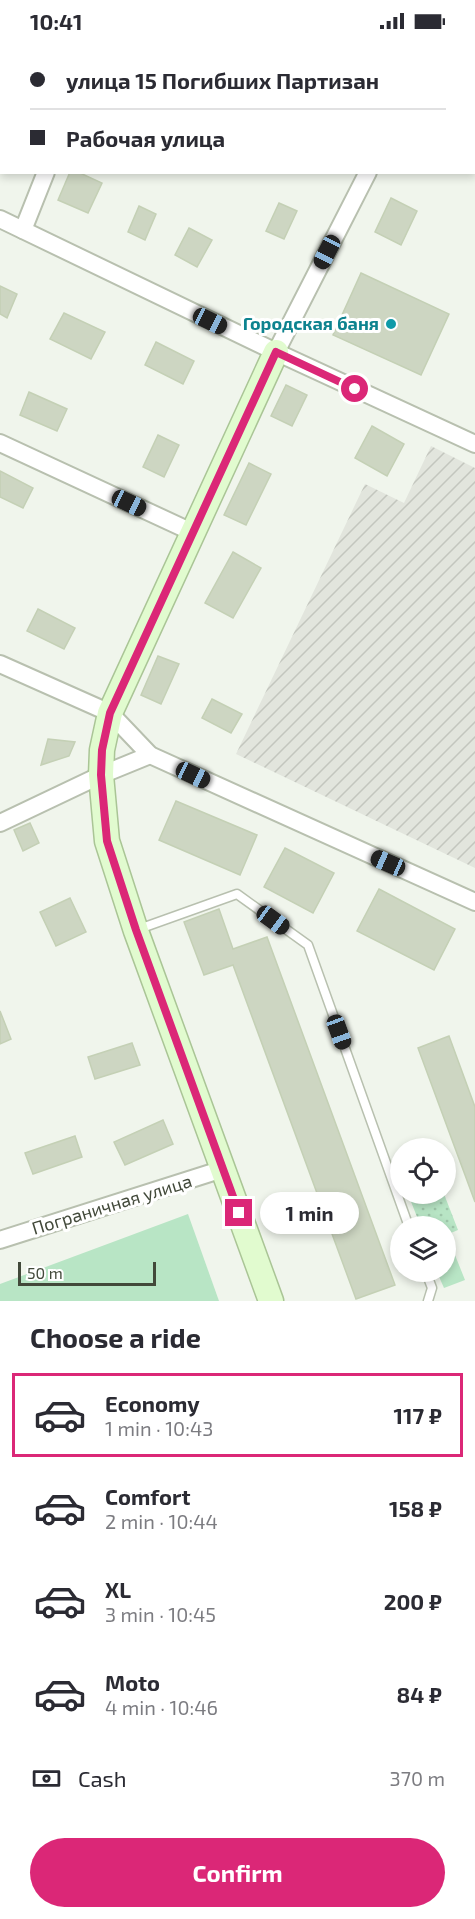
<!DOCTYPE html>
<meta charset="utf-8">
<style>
:root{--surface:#fff;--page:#f7f7f7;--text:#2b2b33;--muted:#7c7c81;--line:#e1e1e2;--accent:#db2777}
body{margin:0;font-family:"Exo 2",sans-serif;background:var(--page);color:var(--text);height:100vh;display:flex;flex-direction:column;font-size:22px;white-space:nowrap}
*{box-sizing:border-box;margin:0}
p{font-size:20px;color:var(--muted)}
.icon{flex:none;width:33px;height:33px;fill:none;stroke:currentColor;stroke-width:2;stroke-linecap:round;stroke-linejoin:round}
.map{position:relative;height:1259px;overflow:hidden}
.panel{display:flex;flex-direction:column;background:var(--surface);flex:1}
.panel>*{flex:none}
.guide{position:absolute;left:0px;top:0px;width:476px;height:132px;box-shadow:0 3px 9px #0003;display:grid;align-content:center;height:132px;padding:0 30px;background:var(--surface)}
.tools{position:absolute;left:390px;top:1096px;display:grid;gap:12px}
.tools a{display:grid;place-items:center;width:66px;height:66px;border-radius:50%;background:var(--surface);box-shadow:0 3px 9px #0003;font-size:30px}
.scale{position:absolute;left:18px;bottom:15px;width:138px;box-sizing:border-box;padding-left:6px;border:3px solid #42493a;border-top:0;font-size:16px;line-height:21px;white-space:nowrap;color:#42493a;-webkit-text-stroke:4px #fff;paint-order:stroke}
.end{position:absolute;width:27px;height:27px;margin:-14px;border:8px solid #db2777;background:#fff;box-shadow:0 0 0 3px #fff}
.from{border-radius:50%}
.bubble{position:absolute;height:42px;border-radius:21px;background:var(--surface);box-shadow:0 3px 9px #0003;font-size:20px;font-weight:700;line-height:42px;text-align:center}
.car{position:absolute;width:18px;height:36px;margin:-18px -9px;border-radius:8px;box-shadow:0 0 4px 2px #0007;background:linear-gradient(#222 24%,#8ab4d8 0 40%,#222 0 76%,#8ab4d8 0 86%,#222 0)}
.guide b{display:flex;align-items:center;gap:21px;height:57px;font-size:22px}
.guide b+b{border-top:2px solid var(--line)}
.guide i{width:15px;height:15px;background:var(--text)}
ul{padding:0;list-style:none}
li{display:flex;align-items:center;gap:18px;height:84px;margin:0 12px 9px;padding:0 18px;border:3px solid transparent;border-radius:0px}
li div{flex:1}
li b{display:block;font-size:22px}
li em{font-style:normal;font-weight:700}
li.active{border-color:var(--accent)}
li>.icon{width:54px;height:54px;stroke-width:1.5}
h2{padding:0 30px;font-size:27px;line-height:72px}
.pay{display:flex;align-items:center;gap:15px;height:66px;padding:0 30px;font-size:22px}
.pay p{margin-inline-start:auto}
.primary-button{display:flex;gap:12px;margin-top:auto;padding:12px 30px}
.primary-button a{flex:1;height:69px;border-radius:36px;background:var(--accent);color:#fff;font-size:24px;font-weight:700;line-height:69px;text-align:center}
.status{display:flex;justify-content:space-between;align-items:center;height:42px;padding:0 30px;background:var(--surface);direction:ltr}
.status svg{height:16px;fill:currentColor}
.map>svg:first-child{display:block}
.industrial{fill:url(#industrial-furrows)}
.park{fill:url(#park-dots)}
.garden{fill:#b8e5c5}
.building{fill:#cdd6c2;stroke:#c4d0b5;stroke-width:1.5}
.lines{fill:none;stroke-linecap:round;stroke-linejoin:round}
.lane-casing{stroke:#b8c0af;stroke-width:11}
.street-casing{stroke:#b8c0af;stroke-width:20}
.secondary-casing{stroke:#aac596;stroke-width:27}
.lane{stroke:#fff;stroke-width:8}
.street{stroke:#fff;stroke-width:16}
.secondary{stroke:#e1fbcf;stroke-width:24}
.route{stroke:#db2777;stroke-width:8}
.culture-dot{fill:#0f9aa8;stroke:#fff;stroke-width:2}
.labels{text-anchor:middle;stroke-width:6;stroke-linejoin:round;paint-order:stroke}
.culture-label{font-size:18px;font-weight:bold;fill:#0d838f;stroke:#fff;text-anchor:end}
.street-label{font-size:18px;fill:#42493a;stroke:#fff}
</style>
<div class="status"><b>10:41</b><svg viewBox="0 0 49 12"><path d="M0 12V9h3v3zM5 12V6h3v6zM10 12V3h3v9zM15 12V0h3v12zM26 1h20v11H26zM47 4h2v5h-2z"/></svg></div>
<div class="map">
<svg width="475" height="1259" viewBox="0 0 475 1259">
<defs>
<pattern id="industrial-furrows" width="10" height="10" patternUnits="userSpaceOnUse" patternTransform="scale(1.5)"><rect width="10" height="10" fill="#e2e5dd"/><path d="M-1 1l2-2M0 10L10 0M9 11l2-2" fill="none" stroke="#c3c6be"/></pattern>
<pattern id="park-dots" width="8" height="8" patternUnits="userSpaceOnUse" patternTransform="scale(1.5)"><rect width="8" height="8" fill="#b8e5c5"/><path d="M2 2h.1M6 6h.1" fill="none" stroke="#9fc6aa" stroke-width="1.8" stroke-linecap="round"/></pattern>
</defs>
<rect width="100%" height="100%" fill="#f0f5ec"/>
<path class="industrial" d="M431,404L475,426V826L236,712L365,442L404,461Z"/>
<path class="park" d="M408,1152H444L458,1188L446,1193V1185H421Z"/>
<g class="garden">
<path d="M188,1172L219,1259H0V1242Z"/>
<path d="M449,1198L465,1238L444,1246L437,1230H446V1199Z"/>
</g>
<g class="building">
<path d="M276,0H302L275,2Z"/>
<path d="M70,130H78L102,141L88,171L58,158Z"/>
<path d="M391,156L417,169L401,203L375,190Z"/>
<path d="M279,161L297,169L284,197L266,189Z"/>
<path d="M139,164L156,172L145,198L128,190Z"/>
<path d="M189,186L212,198L197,225L175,213Z"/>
<path d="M361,231L449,272L421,333L333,293Z"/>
<path d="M0,244L17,252L7,276L0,272Z"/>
<path d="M64,271L105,290L91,317L50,297Z"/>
<path d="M156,300L194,319L183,342L145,323Z"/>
<path d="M286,343L307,353L292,384L271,374Z"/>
<path d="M29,350L67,367L57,389L20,373Z"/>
<path d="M372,384L404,402L387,434L355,416Z"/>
<path d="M158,393L179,403L164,435L143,425Z"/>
<path d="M249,421L271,432L246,483L224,473Z"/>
<path d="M0,429L33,446L23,466L0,455Z"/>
<path d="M233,510L261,526L233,576L205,561Z"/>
<path d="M38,567L75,586L64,607L27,589Z"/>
<path d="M158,614L179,622L161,662L141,653Z"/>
<path d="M212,657L242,672L231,691L202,676Z"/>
<path d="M48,697L75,700L69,714L41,723Z"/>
<path d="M176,759L257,793L240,833L159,798Z"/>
<path d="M30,781L39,801L23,809L14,788Z"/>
<path d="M285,806L334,831L313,871L264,845Z"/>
<path d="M379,847L455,887L434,928L357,889Z"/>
<path d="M70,856L86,890L56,904L40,870Z"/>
<path d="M219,867L233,907L267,895L395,1243L356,1257L233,923L204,933L184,880Z"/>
<path d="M0,969L11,997L0,1002Z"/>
<path d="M449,994L475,1065V1160L418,1006Z"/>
<path d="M132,1001L140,1023L95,1037L88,1015Z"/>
<path d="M163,1078L173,1102L125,1123L114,1100Z"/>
<path d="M75,1094L82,1115L33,1132L25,1111Z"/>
</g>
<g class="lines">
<defs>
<g id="lane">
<path d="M139,887L237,852L308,903L409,1185"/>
<path d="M426,1230L432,1246L428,1259"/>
</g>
<g id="street">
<path d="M407,0L410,2"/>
<path d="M97,2L98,0"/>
<path d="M433,2L434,0"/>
<path d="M474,33H475"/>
<path d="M0,177L276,310L475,402"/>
<path d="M23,188L46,130"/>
<path d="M276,310L368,130"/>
<path d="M0,401L194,491"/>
<path d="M0,622L110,671L150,713L475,860"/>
<path d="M0,781L101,733L150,713"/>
<path d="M0,1198L223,1127"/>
</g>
<path id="secondary" d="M271,1259L136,889L107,799L101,733L102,708L110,671L276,310"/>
</defs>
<use href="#lane" class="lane-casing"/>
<use href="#street" class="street-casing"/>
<use href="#secondary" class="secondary-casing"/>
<use href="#lane" class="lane"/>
<use href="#street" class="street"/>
<use href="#secondary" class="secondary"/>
</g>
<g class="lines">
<path class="route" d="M239,1171L136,888L107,799L101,733L102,708L110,671L276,310L355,347"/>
</g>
<circle class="culture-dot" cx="391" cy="282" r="6"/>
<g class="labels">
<g class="culture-label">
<text x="379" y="288">Городская баня</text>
</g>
<g class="street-label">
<text transform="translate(112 1163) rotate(-17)" y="6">Пограничная улица</text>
</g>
</g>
</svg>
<div class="tools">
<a><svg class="icon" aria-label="locate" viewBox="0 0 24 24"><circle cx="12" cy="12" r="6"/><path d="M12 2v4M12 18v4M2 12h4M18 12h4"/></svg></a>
<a><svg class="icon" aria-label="layers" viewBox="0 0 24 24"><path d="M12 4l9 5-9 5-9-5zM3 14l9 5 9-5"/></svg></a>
</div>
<div class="scale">50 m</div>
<i class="end from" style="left:355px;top:347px"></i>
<i class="end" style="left:239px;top:1171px"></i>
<div class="bubble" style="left:260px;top:1150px;width:99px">1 min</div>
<i class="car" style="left:327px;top:210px;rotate:207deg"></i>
<i class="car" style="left:210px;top:279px;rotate:116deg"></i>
<i class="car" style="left:129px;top:461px;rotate:115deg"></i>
<i class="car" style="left:193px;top:733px;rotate:115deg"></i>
<i class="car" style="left:388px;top:821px;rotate:294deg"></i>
<i class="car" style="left:273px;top:878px;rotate:126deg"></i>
<i class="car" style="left:339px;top:990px;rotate:160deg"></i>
<div class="guide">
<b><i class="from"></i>улица 15 Погибших Партизан</b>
<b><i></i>Рабочая улица</b>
</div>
</div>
<section class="panel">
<h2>Choose a ride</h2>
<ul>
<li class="active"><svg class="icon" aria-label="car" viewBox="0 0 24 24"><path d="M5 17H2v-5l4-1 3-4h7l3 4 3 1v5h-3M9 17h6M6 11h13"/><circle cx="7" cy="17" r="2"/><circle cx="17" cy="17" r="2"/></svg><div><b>Economy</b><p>1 min · 10:43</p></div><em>117 ₽</em></li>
<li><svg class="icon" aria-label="car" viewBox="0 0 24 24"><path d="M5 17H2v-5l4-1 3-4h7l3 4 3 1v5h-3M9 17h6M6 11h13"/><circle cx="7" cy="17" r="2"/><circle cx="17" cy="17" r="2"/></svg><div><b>Comfort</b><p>2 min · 10:44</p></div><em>158 ₽</em></li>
<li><svg class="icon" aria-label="car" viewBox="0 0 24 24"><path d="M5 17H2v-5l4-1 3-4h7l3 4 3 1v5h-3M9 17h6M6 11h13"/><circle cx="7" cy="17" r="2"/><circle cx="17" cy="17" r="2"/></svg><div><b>XL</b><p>3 min · 10:45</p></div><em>200 ₽</em></li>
<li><svg class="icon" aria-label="car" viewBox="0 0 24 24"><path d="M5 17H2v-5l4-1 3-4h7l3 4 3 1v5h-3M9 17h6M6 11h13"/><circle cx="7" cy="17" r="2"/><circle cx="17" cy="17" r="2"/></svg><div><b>Moto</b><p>4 min · 10:46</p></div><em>84 ₽</em></li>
</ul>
<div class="pay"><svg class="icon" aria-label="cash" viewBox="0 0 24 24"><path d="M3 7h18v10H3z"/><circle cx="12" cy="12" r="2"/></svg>Cash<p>370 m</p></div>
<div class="primary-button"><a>Confirm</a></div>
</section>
